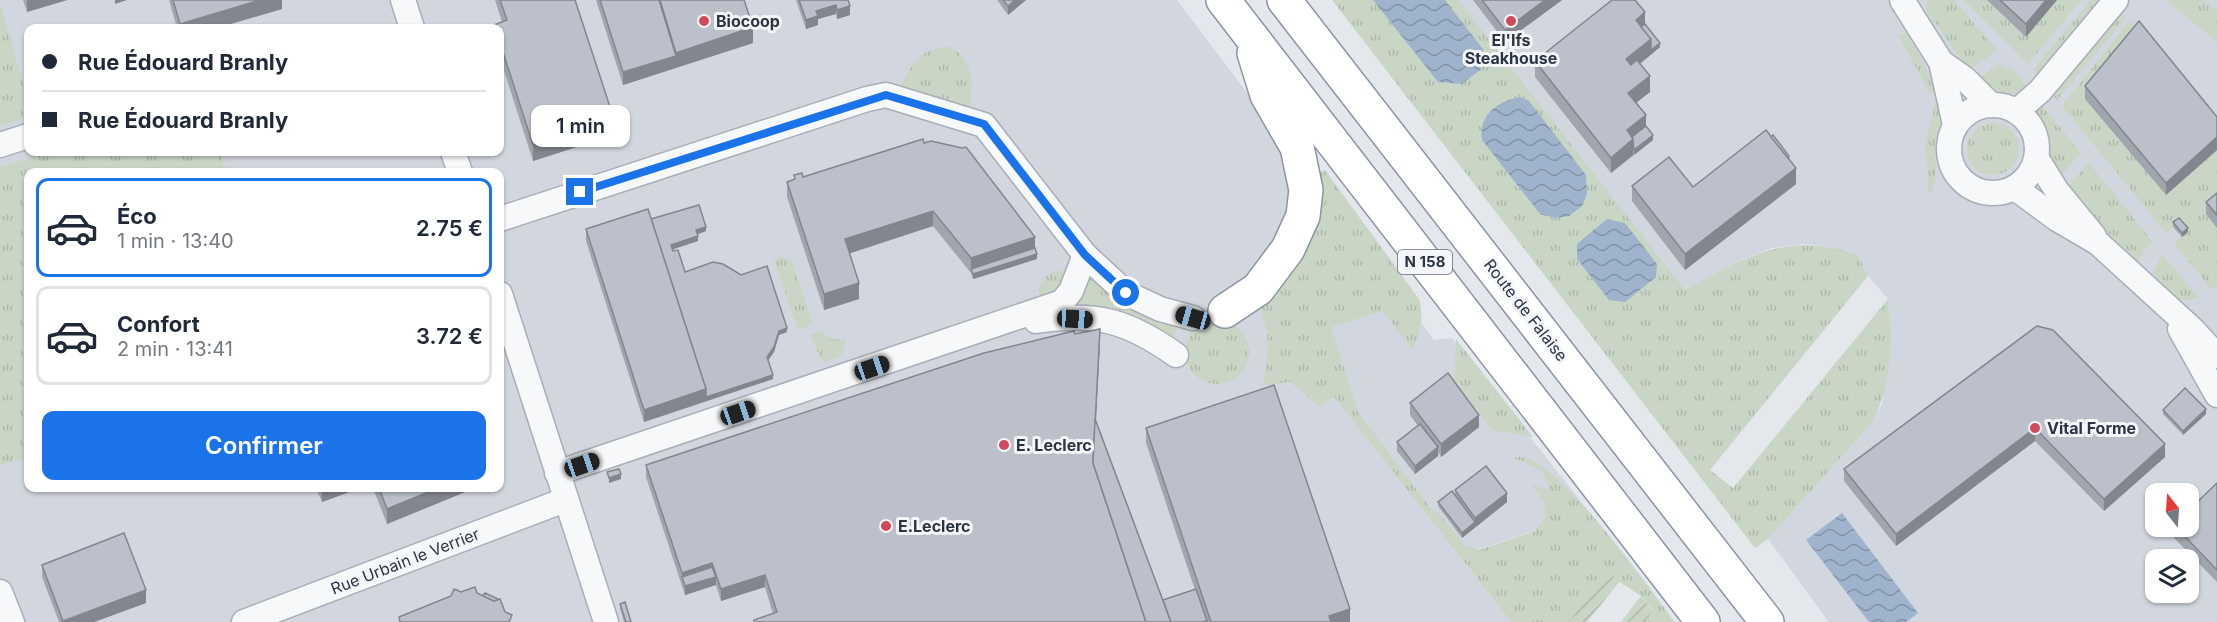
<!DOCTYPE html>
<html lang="fr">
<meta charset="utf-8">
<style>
:root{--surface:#fff;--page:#f6f6f7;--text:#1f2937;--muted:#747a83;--line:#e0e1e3;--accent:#1a73e8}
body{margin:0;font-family:Inter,sans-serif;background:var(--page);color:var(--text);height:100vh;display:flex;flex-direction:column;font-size:22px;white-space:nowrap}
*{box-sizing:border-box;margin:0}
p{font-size:20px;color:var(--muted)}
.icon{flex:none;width:33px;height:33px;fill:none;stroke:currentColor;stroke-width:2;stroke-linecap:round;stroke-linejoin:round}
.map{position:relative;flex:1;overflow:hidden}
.sheet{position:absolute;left:24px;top:168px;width:480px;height:324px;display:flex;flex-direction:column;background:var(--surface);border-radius:12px;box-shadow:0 2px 4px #0004}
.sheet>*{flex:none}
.guide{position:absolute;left:24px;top:24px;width:480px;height:132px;border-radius:12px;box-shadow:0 2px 4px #0004;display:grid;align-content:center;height:132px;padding:0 18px;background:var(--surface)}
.needle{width:39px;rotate:343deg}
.tools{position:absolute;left:2145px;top:483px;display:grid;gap:12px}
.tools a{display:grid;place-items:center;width:54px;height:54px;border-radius:12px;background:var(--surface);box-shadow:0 2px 4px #0004;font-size:30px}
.end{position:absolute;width:27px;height:27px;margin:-14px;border:8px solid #1a73e8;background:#fff;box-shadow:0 0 0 3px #fff}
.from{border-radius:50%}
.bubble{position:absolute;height:42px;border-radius:12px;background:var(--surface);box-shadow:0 2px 4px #0004;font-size:20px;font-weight:600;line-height:42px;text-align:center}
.car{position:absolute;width:18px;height:36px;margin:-18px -9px;border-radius:8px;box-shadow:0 0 4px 2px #0007;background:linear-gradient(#222 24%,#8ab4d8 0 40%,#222 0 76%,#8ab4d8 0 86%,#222 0)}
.guide b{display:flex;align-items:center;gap:21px;height:57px;font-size:22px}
.guide b+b{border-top:2px solid var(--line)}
.guide i{width:15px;height:15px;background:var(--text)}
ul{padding:10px 0 0;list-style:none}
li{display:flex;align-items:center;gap:18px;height:99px;margin:0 12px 9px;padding:0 6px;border:3px solid var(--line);border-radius:12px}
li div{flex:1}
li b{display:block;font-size:22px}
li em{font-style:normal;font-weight:600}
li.active{border-color:var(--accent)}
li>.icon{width:54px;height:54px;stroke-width:1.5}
.action{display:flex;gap:12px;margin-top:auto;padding:12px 18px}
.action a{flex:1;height:69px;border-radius:12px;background:var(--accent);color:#fff;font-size:24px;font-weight:600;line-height:69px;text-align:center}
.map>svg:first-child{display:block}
.built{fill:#d2d6de;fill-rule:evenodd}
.grass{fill:url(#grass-tufts)}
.garden{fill:url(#garden-furrows)}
.water{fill:url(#water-waves)}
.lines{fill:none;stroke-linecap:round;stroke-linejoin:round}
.minor-casing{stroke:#a9aeb7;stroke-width:27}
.highway-casing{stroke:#8b94a3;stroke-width:36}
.minor{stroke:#f7f8fa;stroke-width:24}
.highway{stroke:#fff;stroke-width:33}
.wall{fill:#a1a5ae}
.shaded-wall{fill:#83868d}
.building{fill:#bbc0ca;stroke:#83868d;stroke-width:1.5}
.route{stroke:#1a73e8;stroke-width:8}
.poi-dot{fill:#d1495b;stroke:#f4f6f9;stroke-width:2}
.labels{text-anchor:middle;stroke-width:6;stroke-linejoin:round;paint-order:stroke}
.shield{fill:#f4f6f9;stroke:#676e7b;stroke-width:1.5}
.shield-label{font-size:15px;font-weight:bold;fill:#2b3445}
.poi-label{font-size:16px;font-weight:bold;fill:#2b3445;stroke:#f4f6f9;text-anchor:start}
.street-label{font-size:16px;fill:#2b3445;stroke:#f4f6f9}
</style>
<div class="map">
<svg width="2217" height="622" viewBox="0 0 2217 622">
<defs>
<pattern id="grass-tufts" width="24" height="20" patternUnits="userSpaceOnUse" patternTransform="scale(1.5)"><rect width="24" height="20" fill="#c9d6c5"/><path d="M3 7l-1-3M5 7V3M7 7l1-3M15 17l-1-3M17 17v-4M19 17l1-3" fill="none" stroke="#adb8ab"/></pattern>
<pattern id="garden-furrows" width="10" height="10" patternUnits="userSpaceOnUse" patternTransform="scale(1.5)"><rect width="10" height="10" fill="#c9d6c5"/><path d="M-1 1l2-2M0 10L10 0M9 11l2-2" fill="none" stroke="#adb8ab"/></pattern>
<pattern id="water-waves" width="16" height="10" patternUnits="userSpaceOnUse" patternTransform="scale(1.5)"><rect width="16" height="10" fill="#9fb4cc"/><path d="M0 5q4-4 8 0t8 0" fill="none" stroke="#8293a7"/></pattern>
</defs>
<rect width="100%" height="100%" fill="#e4e7ec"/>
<g class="built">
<path d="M0,0H1177L1434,340L1452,338L1589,512L1459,556L1511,622H0ZM28,28H500V152H28ZM28,172H500V488H28Z"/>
<path d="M1340,0H2217V622H1829L1768,539L1872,423L1882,404L1890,314L1888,299L1868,276L1858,255L1825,246L1804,244L1772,248L1741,260L1685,290ZM2156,494H2188V526H2156ZM2156,560H2188V592H2156Z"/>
</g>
<g class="grass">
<path d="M1332,0H1458L1685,290C1745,257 1788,230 1858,255L1868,276L1710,470L1733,488L1888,299C1893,338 1891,388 1872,423L1768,539L1755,548Z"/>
<path d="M1927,0H1954L1998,51L1968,70L1927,11Z"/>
<path d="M1964,0H2081L2028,64Z"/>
<path d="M2091,0H2104L2040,79L2033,70Z"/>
<path d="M2166,0H2203L2217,11V42Z"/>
<path d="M0,3L28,99V117L0,126Z"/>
<path d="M2120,17H2127L2057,100L2051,92L2110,21Z"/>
<path d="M2130,20L2139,33L2166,195L2217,150V286L2211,289L2174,243L2188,232L2179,222L2166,233L2062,106Z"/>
<path d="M1908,33L1937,90L1930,93L1898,35Z"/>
<path d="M948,46C977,62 971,80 971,110L899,89C913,63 917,51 948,46Z"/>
<path d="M2001,64L2005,69L2011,66L2030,90C2010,100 1993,91 1976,79Z"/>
<path d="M1939,102C1943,119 1938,128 1936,145C1934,164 1939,172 1932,193L1927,191C1931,173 1924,160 1926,142C1927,129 1934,118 1934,104Z"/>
<path d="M2041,104L2081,153L2058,179C2045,155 2053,137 2035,111Z"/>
<circle cx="1993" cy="149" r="26"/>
<path d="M50,152H220L227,172H28V458L0,465V167Z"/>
<path d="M2089,163L2153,242L2144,251L2138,262L2065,190Z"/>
<path d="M1325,170L1419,299C1424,318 1421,332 1412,349L1383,311L1331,327L1358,412L1433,511L1438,512L1465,545L1479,550L1535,531L1545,518V503L1531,484L1546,489L1549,487L1542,470L1514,458C1548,442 1653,594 1675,622H1644L1653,610L1641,596L1606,573L1569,622H1511L1334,396L1319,406L1290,382L1263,385C1268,352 1273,334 1256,303L1314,176Z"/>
<path d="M2162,254L2199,298L2180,301L2153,273Z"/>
<path d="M782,257L792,261L813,324L798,330L774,260Z"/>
<path d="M1058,271H1069L1059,293L1041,299L1038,289L1047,275Z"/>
<path d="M1090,275L1181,320L1170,344L1070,310L1085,294Z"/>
<circle cx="1217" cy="352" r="32"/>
<path d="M820,331L832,339L846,340L842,355L823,363L810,335Z"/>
<path d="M1456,339L1533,437L1492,430L1454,379Z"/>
</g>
<g class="garden">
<path d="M1606,572L1620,581L1587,622H1569Z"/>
<path d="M1641,596L1653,611L1644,622H1621Z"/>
</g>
<g class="water">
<path d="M1373,0H1445L1483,49L1480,70L1462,84L1438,82Z"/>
<path d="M1520,97L1529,101L1586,175L1587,194L1582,206L1569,216L1555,218L1540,214L1482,140C1478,116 1497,101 1520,97Z"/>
<path d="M1607,219L1625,223L1657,264L1656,277L1625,302L1609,300L1577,259V244Z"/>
<path d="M1842,513L1918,613L1906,622H1869L1806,540Z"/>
</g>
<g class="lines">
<defs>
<g id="minor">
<path d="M403,0L412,28"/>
<path d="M1902,0L1941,62L1965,79L1990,104"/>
<path d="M1941,62L1955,125"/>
<circle cx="1993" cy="149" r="44"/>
<path d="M2017,111L2040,91L2116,0"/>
<path d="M0,145L28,136"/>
<path d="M453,152L460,172"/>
<path d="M2037,159L2057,191L2094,236"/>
<path d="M2015,188L2057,219L2098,243L2191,328L2217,356"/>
<path d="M500,219L867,99L886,95L984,125L1085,255L1126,293L1160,309L1193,318"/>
<path d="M500,294L606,622"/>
<path d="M1036,321C1095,312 1127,320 1176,355"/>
<path d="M2180,329L2217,395"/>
<path d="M557,473L1062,302L1071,291L1085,255"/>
<path d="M0,592L12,622"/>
<path d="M244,622L565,500"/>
</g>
<g id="highway">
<path d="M1223,0L1703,622"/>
<path d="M1284,0L1767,622"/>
<path d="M1225,311L1258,289L1288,249L1303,216L1306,190L1297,147L1267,95L1254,53"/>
</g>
</defs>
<use href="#minor" class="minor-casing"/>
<use href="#highway" class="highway-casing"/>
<use href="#minor" class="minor"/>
<use href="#highway" class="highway"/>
</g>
<g class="wall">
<path d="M23,0H67L27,12Z"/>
<path d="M169,0H282V9L217,28H177Z"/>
<path d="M495,0H575L614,135L533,161L500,58V28H494V25L502,22Z"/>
<path d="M596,0H744L753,43L623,85Z"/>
<path d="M796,0H848L850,15L837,19L836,14L818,19V25L806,29Z"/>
<path d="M997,0H1026L1008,15Z"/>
<path d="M1473,0H1562L1505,42Z"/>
<path d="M1987,0H2057L2026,37Z"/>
<path d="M1645,24L1660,47L1640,64L1650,92L1636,103L1646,126L1653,140L1611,173L1535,77V61Z"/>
<path d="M2085,86L2217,117V150L2166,195L2085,99Z"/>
<path d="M924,143L1035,248L1037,259L973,279L971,273L933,226L849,253L859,299L824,310L787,197V182L794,180V175L803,177Z"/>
<path d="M1789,160L1796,184L1685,270L1632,201V186L1693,187Z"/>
<path d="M2217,193V228L2206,214V202Z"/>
<path d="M651,219L706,231L697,234L698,241L672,249L685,272L787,332L779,335L774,352L768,360L773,379L644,422L586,241V229Z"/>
<path d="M2173,222L2188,232L2182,237L2173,227Z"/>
<path d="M2037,326L2165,457L2104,511L2035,441L1896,546L1844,481V469Z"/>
<path d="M1075,334L1100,342L1096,420L1163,600L1195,590L1146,443V428L1350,622H754V620L773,614L765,587L721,601L716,585L685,595L646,477V465Z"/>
<path d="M1410,403L1479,427L1441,457L1438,452V456L1415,474L1397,451V442L1418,426L1410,415Z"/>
<path d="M2163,410L2206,414L2183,435L2163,414Z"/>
<path d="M2217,483V582L2174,538V526H2188Z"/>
<path d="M316,488H360L322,502Z"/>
<path d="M373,488H475L387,524Z"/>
<path d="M1455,490L1507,502L1462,538L1438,506V502L1455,494Z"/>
<path d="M42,565L146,603L94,622H59L42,577Z"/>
<path d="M620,604L631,622H624L620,608Z"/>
</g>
<g class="shaded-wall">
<path d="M27,0H67L27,12Z"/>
<path d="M115,0H127L115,4Z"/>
<path d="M260,0H282V9L217,28H180V24Z"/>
<path d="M1015,0H1026L1008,15V6Z"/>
<path d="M1545,0H1562L1505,42V30Z"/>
<path d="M2046,0H2057L2026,37V24Z"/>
<path d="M836,5V14L818,19V25L806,29V20L816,11Z"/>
<path d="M850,6V15L837,19V10Z"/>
<path d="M1645,12V28L1638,34L1636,20Z"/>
<path d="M753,27V43L623,85V72L676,56V53Z"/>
<path d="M1651,39L1660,43V47L1626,75V59Z"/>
<path d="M1650,76V92L1628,109V93Z"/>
<path d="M1646,115V131L1633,140V155L1611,173V158L1627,130Z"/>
<path d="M614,119V135L533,161V145Z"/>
<path d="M1653,135V140L1634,155V150Z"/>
<path d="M2217,137V150L2166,195V183Z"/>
<path d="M1796,168V184L1685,270V254Z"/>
<path d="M933,211V226L845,255V239Z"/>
<path d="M706,227V231L696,235V230Z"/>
<path d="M2188,228V232L2182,237V233Z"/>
<path d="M698,236V241L671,250V245Z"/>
<path d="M1035,237V253L971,269V258Z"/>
<path d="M1037,254V259L973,279V274Z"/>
<path d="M859,283V299L824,310V294Z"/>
<path d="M787,328V332L779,335L774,352L767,362V357L779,331Z"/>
<path d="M1100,329V342L1093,468Z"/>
<path d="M773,375V379L644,422V410L706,389Z"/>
<path d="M2206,409V414L2183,435V431Z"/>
<path d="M1479,415V427L1441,457V444Z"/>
<path d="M503,418V433L500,435V419Z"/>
<path d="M2035,428V441L1896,546V534Z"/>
<path d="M2165,444V457L2104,511V499Z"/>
<path d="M1438,447V456L1415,474V466Z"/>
<path d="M621,474V479L609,483V478Z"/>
<path d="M322,488H360L322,502Z"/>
<path d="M438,488H475L387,524V509Z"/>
<path d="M1507,493V502L1462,538V533L1475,522V518Z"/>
<path d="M712,563V575L682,577V573Z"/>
<path d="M765,575V587L721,601V589Z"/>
<path d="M716,577V585L685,595V586Z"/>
<path d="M146,590V603L94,622H63V621Z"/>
<path d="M1350,609V622H1329V616Z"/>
</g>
<g class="building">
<path d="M173,0H260L180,24Z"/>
<path d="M500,0H575L614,119L533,145L500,43V28H495L494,25L507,20Z"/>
<path d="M600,0H659L676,56L623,72Z"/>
<path d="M660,0H744L753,27L676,53Z"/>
<path d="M799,0H848L850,6L837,10L836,5L816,11L818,16L806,20Z"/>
<path d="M1003,0H1015L1008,6Z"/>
<path d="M1482,0H1545L1505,30Z"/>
<path d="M1612,0H1635L1645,12L1636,20L1651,39L1626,59L1631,65L1637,60L1650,76L1628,93L1646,115L1627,130L1633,139L1611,158L1535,61Z"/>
<path d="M2000,0H2046L2026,24Z"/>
<path d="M2139,21L2217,117V137L2166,183L2085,86Z"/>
<path d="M1645,24L1660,43L1651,50V39L1641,27Z"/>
<path d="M1646,126L1653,135L1634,150L1633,139L1632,137Z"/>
<path d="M1766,130L1796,168L1685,254L1632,186L1669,157L1693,187Z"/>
<path d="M1773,135L1789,156L1788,158L1771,137Z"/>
<path d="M923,139L924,143L931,141L962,148L966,147L1035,237L971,258L933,211L845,239L859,283L824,294L787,182L795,179L794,175L802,173L803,177Z"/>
<path d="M2217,193V215L2206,202Z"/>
<path d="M699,205L706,227L696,230L698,236L671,245L673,251L678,250L685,272L713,262L723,264L741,275L767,266L787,328L779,331L774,347L767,357L773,375L706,397V389L651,219Z"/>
<path d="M648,209L706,389L644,410L586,229Z"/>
<path d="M2179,218L2188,228L2182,233L2173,222Z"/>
<path d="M1035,248L1037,254L973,274L971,269Z"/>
<path d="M2037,326L2053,330L2165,444L2104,499L2035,428L1896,534L1844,469Z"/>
<path d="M1100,329L1093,463L1146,622H754V620L777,612L765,575L721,589L712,563L682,573L646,465L984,353L1074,331L1075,334Z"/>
<path d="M1448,373L1479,415L1441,444L1410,403Z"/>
<path d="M1274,385L1350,609L1329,616L1331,622H1211L1146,428Z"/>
<path d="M2185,388L2206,409L2183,431L2163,410Z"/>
<path d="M500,409L503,418L500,419Z"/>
<path d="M1095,419L1171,622H1146L1093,463Z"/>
<path d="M1420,424L1438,447L1415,466L1397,442Z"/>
<path d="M1486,466L1507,493L1475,518L1455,490Z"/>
<path d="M619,469L621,474L609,478L607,472Z"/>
<path d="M2217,483V570L2175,526H2188V511Z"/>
<path d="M379,488H438L387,509Z"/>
<path d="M1452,491L1475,522L1462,533L1438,502Z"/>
<path d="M124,533L146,590L63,621L42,565Z"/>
<path d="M712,567L716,577L685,586L682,577Z"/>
<path d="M475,587L477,593L494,601L500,599L505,612L512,615L509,622H400L399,617L451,596L454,589L461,592Z"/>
<path d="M1196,589L1207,621L1202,622H1171L1163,600Z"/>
<path d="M485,593L498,599L497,600L494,601L483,596Z"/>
<path d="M625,602L631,622H626L620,604Z"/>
</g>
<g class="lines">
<path class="route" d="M580,192L886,95L984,124L1085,255L1126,293"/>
</g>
<g class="poi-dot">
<circle cx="704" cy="21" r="6"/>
<circle cx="1511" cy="21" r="6"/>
<circle cx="2035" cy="428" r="6"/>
<circle cx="1004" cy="445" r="6"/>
<circle cx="886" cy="526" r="6"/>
</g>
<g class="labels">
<rect class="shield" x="1398" y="250" width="54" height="24" rx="4.5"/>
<g class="shield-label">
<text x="1425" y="267">N 158</text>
</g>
<g class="poi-label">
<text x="716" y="27">Biocoop</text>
<text x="1511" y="46" text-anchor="middle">El'Ifs<tspan x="1511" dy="18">Steakhouse</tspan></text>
<text x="2047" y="434">Vital Forme</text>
<text x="1016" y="451">E. Leclerc</text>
<text x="898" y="532">E.Leclerc</text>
</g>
<g class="street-label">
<text transform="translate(1526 310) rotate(52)" y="6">Route de Falaise</text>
<text transform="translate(405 561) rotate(-21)" y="6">Rue Urbain le Verrier</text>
</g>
</g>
</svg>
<div class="tools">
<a><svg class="needle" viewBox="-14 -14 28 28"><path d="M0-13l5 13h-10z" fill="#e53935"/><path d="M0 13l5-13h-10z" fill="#747a83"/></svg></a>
<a><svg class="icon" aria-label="layers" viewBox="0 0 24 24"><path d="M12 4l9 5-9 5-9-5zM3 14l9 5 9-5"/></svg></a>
</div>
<i class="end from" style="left:1126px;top:293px"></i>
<i class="end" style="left:580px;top:192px"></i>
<div class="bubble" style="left:531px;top:105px;width:99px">1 min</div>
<i class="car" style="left:1193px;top:318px;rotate:286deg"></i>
<i class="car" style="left:1075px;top:319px;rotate:93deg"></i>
<i class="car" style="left:872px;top:368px;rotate:71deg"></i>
<i class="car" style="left:738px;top:413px;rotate:71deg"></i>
<i class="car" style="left:582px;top:465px;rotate:71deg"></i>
<div class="guide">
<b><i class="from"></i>Rue Édouard Branly</b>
<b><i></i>Rue Édouard Branly</b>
</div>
<section class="sheet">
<ul>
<li class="active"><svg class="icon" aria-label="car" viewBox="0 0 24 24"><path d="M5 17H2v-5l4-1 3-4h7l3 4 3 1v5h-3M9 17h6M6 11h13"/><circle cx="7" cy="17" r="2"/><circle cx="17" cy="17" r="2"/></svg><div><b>Éco</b><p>1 min · 13:40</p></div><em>2.75 €</em></li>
<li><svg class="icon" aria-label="car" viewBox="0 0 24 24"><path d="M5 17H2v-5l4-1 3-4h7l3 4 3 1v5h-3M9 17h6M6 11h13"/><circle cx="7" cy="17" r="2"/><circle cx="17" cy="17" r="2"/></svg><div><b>Confort</b><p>2 min · 13:41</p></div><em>3.72 €</em></li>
</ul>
<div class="action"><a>Confirmer</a></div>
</section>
</div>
